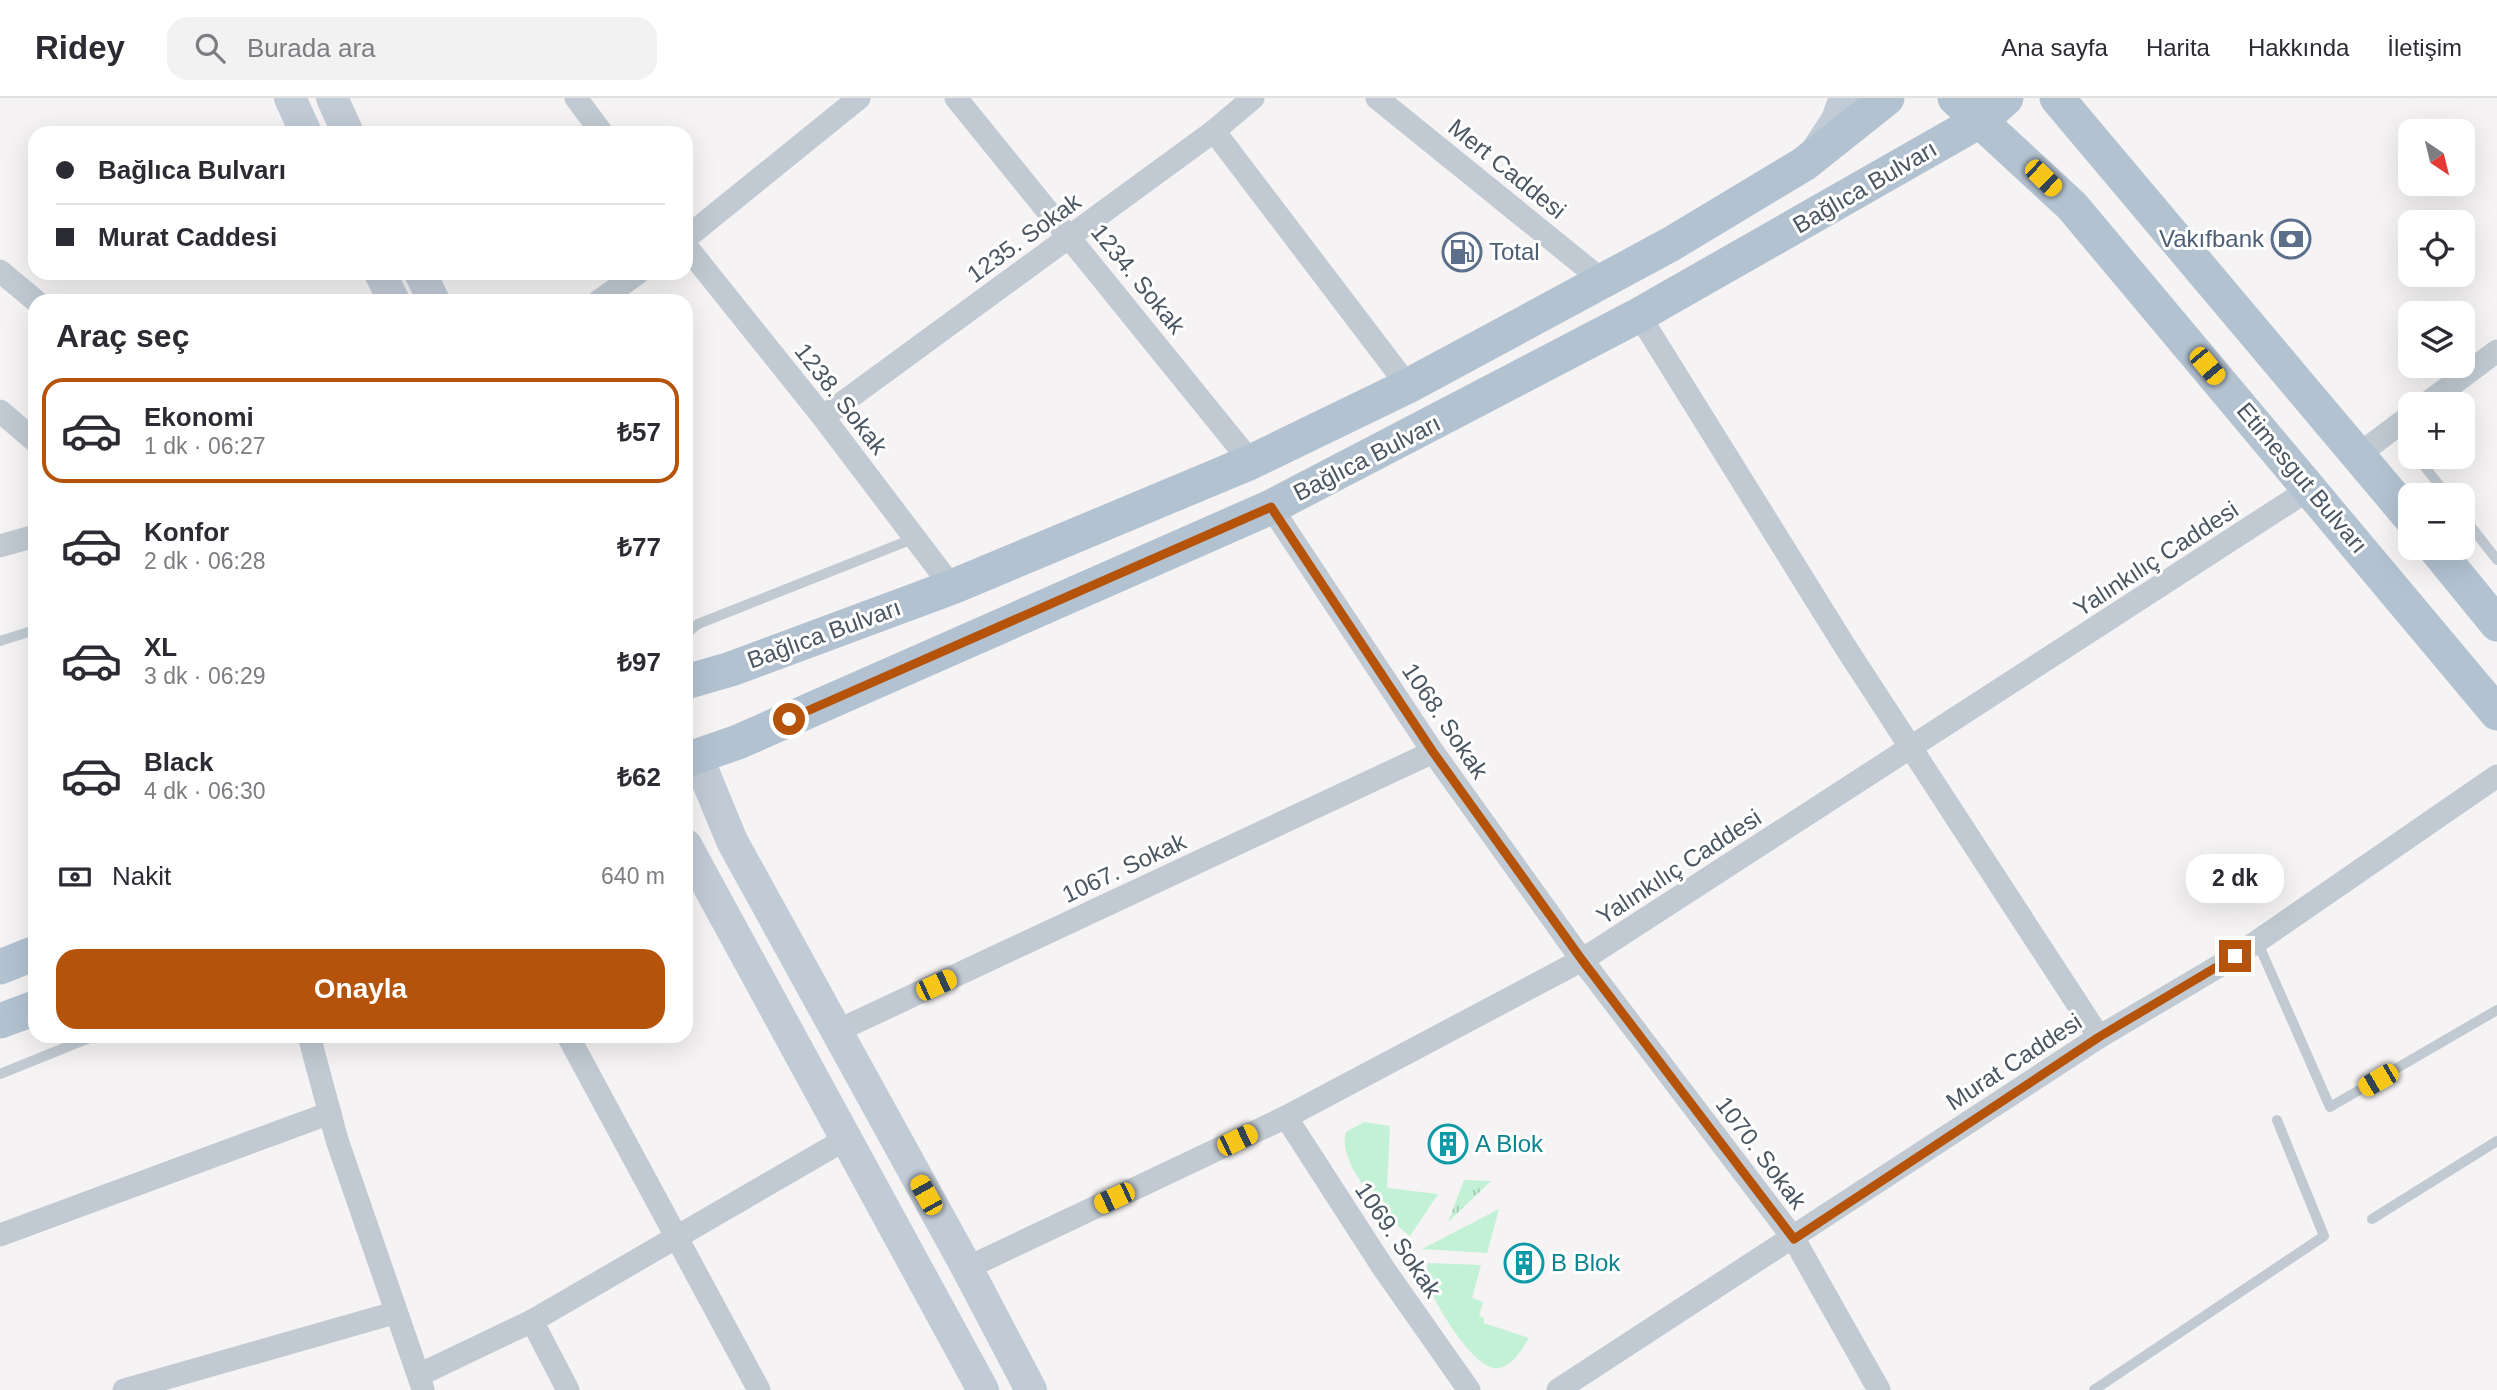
<!DOCTYPE html>
<html lang="tr">
<meta charset="utf-8">
<style>
:root{--surface:#fff;--page:#f2f2f3;--text:#2b2b33;--muted:#7c7c81;--line:#e1e1e2;--accent:#b45309}
body{margin:0;font-family:Arial,sans-serif;background:var(--page);color:var(--text);height:100vh;display:flex;flex-direction:column;font-size:26px;white-space:nowrap}
*{box-sizing:border-box;margin:0}
p{font-size:23px;color:var(--muted)}
.icon{flex:none;width:38px;height:38px;fill:none;stroke:currentColor;stroke-width:2;stroke-linecap:round;stroke-linejoin:round}
.map{position:relative;flex:1;overflow:hidden}
.sheet{position:absolute;left:28px;top:196px;width:665px;height:749px;display:flex;flex-direction:column;background:var(--surface);border-radius:21px;box-shadow:0 7px 28px #0002}
.sheet>*{flex:none}
.banner{position:absolute;left:28px;top:28px;width:665px;height:154px;border-radius:21px;box-shadow:0 7px 28px #0002;display:grid;align-content:center;height:154px;padding:0 28px;background:var(--surface)}
.needle{width:46px;rotate:145deg}
.tools{position:absolute;left:2398px;top:21px;display:grid;gap:14px}
.tools a{display:grid;place-items:center;width:77px;height:77px;border-radius:14px;background:var(--surface);box-shadow:0 7px 28px #0002;font-size:35px}
.end{position:absolute;width:32px;height:32px;margin:-16px;border:9px solid #b45309;background:#fff;box-shadow:0 0 0 4px #fff}
.from{border-radius:50%}
.bubble{position:absolute;height:49px;border-radius:21px;background:var(--surface);box-shadow:0 7px 28px #0002;font-size:23px;font-weight:700;line-height:49px;text-align:center}
.car{position:absolute;width:21px;height:42px;margin:-21px -10px;border-radius:9px;box-shadow:0 0 5px 2px #0007;background:linear-gradient(#f5c518 24%,#345 0 40%,#f5c518 0 76%,#345 0 86%,#f5c518 0)}
.banner b{display:flex;align-items:center;gap:24px;height:66px;font-size:26px}
.banner b+b{border-top:2px solid var(--line)}
.banner i{width:18px;height:18px;background:var(--text)}
ul{padding:0;list-style:none}
li{display:flex;align-items:center;gap:21px;height:105px;margin:0 14px 10px;padding:0 14px;border:4px solid transparent;border-radius:21px}
li div{flex:1}
li b{display:block;font-size:26px}
li em{font-style:normal;font-weight:700}
li.on{border-color:var(--accent)}
li>.icon{width:63px;height:63px;stroke-width:1.5}
h2{padding:0 28px;font-size:32px;line-height:84px}
.pay{display:flex;align-items:center;gap:18px;height:77px;padding:0 28px;font-size:26px}
.pay p{margin-inline-start:auto}
.cta{display:flex;gap:14px;margin-top:auto;padding:14px 28px}
.cta a{flex:1;height:80px;border-radius:21px;background:var(--accent);color:#fff;font-size:28px;font-weight:700;line-height:80px;text-align:center}
header{display:flex;align-items:center;gap:42px;box-sizing:border-box;height:98px;padding:0 35px;background:var(--surface);border-bottom:2px solid var(--line)}
header strong{font-size:33px}
nav{display:flex;gap:38px;margin-inline-start:auto;font-size:24px}
.search{width:490px;height:63px;background:var(--page);display:flex;align-items:center;gap:18px;box-sizing:border-box;padding:0 24px;border-radius:21px;color:var(--muted);font-size:26px}
.map>svg:first-child{display:block}
.grass{fill:#c3f1d5}
.park{fill:url(#park-tufts)}
.lines{fill:none;stroke-linecap:round;stroke-linejoin:round}
.lane{stroke:#c1cad2;stroke-width:10}
.street{stroke:#c1cad2;stroke-width:23}
.secondary{stroke:#c1cbd6;stroke-width:32}
.primary{stroke:#b3c2d1;stroke-width:35}
.route{stroke:#b45309;stroke-width:9}
.labels{text-anchor:middle;stroke-width:6;stroke-linejoin:round;paint-order:stroke}
.street-label{font-size:24px;fill:#4a5661;stroke:#fff}
.service-label{font-size:24px;fill:#4e5e75;stroke:#fff;text-anchor:end}
.culture-label{font-size:24px;fill:#0d838f;stroke:#fff;text-anchor:start}
</style>
<header>
<strong>Ridey</strong>
<div class="search"><svg class="icon" aria-label="search" viewBox="0 0 24 24"><circle cx="10" cy="10" r="6"/><path d="M15 15l6 6"/></svg>Burada ara</div>
<nav><a>Ana sayfa</a><a>Harita</a><a>Hakkında</a><a>İletişim</a></nav>
</header>
<div class="map">
<svg width="2497" height="1292" viewBox="0 0 2497 1292">
<defs>
<pattern id="park-tufts" width="24" height="20" patternUnits="userSpaceOnUse" patternTransform="scale(1.75)"><rect width="24" height="20" fill="#c3f1d5"/><path d="M3 7l-1-3M5 7V3M7 7l1-3M15 17l-1-3M17 17v-4M19 17l1-3" fill="none" stroke="#a0c6b0"/></pattern>
</defs>
<rect width="100%" height="100%" fill="#f5f3f3"/>
<g class="grass">
<path d="M1364,1024L1390,1028L1387,1090L1438,1096L1410,1138C1387,1120 1336,1065 1346,1034Z"/>
<path d="M1499,1111L1487,1155L1422,1151Z"/>
<path d="M1427,1165L1481,1167L1472,1200L1483,1204L1479,1218L1484,1220V1225L1529,1240C1522,1251 1514,1267 1499,1270C1475,1274 1439,1211 1430,1192C1427,1185 1427,1174 1427,1165Z"/>
</g>
<path class="park" d="M1464,1082L1491,1083L1448,1124Z"/>
<g class="lines">
<g class="lane">
<path d="M2395,329L2410,349"/>
<path d="M2417,359L2447,397"/>
<path d="M2462,417L2497,462"/>
<path d="M686,536L698,526L915,440"/>
<path d="M0,543L35,532"/>
<path d="M2257,843L2330,1009L2497,912"/>
<path d="M0,976L94,938"/>
<path d="M2372,1121L2497,1043"/>
<path d="M2094,1292L2324,1138L2277,1022"/>
</g>
<g class="street">
<path d="M576,0L602,35"/>
<path d="M956,0L1251,364"/>
<path d="M1377,0L1603,183"/>
<path d="M1214,33L1408,288"/>
<path d="M686,140L859,0"/>
<path d="M686,148L823,319L952,489"/>
<path d="M0,173L36,203"/>
<path d="M599,203L638,175"/>
<path d="M1639,217L1846,550L2099,939"/>
<path d="M2426,306L2497,253"/>
<path d="M0,313L35,343"/>
<path d="M823,319L1214,33L1253,0"/>
<path d="M2358,357L2410,318"/>
<path d="M1271,409L1433,654L1582,862L1794,1141L1879,1292"/>
<path d="M0,448L35,438"/>
<path d="M837,933L1433,654"/>
<path d="M309,938L337,1042L423,1291"/>
<path d="M568,938L759,1292"/>
<path d="M1286,1019L1384,1171L1469,1292"/>
<path d="M0,1137L330,1015"/>
<path d="M967,1170L1286,1019L1582,862L2311,390"/>
<path d="M532,1223L568,1292"/>
<path d="M419,1277L532,1223L844,1042"/>
<path d="M124,1292L394,1215"/>
<path d="M1558,1292L2099,939L2236,858L2497,678"/>
</g>
<g class="secondary">
<path d="M290,0L306,35"/>
<path d="M332,0L348,35"/>
<path d="M1818,51L1837,22L1845,0"/>
<path d="M380,175L394,203"/>
<path d="M420,175L434,203"/>
<path d="M697,658L732,743L967,1170L1031,1292"/>
<path d="M686,747L983,1292"/>
</g>
<g class="primary">
<path d="M1955,0L2072,108L2497,615"/>
<path d="M2057,0L2410,419"/>
<path d="M2435,450L2497,526"/>
<path d="M686,584L731,571L952,489L1251,364L1408,288L1671,146L1804,66L1887,0"/>
<path d="M686,662L738,644L1271,409L1639,217L1981,22L2006,0"/>
<path d="M0,869L35,855"/>
<path d="M0,923L35,910"/>
</g>
</g>
<g class="lines">
<path class="route" d="M789,621L1271,409L1433,654L1582,862L1794,1141L2099,939L2235,858"/>
</g>
<defs>
<symbol id="bank-ring" viewBox="-11 -11 22 22"><circle r="9.5" fill="#fff" stroke="#5c6f8a" stroke-width="1.5"/><path d="M-6-4H6V4H-6ZM0-2.3a2.3 2.3 0 1 0 0 4.6a2.3 2.3 0 1 0 0-4.6Z" fill="#5c6f8a"/></symbol>
<symbol id="fuel-ring" viewBox="-11 -11 22 22"><circle r="9.5" fill="#fff" stroke="#5c6f8a" stroke-width="1.5"/><path d="M-5.5-6h7V0h2V4h1.3V-2.5L3-4.5l.8-.8L6-3V5H2.5V1h-1V6h-7ZM-4.2-4.7v3.2H.2V-4.7Z" fill="#5c6f8a"/></symbol>
<symbol id="building-ring" viewBox="-11 -11 22 22"><circle r="9.5" fill="#fff" stroke="#0f9aa8" stroke-width="1.5"/><path d="M-4-6H4V6H1V3H-1V6H-4ZM-2.5-4.3h1.7v1.8h-1.7ZM.8-4.3h1.7v1.8H.8ZM-2.5-1h1.7V.8h-1.7ZM.8-1h1.7V.8H.8Z" fill="#0f9aa8"/></symbol>
</defs>
<g fill-rule="evenodd">
<use href="#bank-ring" x="2269" y="119" width="44" height="44"/>
<use href="#fuel-ring" x="1440" y="132" width="44" height="44"/>
<use href="#building-ring" x="1426" y="1024" width="44" height="44"/>
<use href="#building-ring" x="1502" y="1143" width="44" height="44"/>
</g>
<g class="labels">
<g class="street-label">
<text transform="translate(1507 71) rotate(39)" y="8">Mert Caddesi</text>
<text transform="translate(1865 89) rotate(-30)" y="8">Bağlıca Bulvarı</text>
<text transform="translate(1024 140) rotate(-36)" y="8">1235. Sokak</text>
<text transform="translate(1138 181) rotate(51)" y="8">1234. Sokak</text>
<text transform="translate(841 301) rotate(52)" y="8">1238. Sokak</text>
<text transform="translate(1367 360) rotate(-27)" y="8">Bağlıca Bulvarı</text>
<text transform="translate(2302 380) rotate(50)" y="8">Etimesgut Bulvarı</text>
<text transform="translate(2156 461) rotate(-33)" y="8">Yalınkılıç Caddesi</text>
<text transform="translate(824 536) rotate(-20)" y="8">Bağlıca Bulvarı</text>
<text transform="translate(1445 623) rotate(56)" y="8">1068. Sokak</text>
<text transform="translate(1679 769) rotate(-33)" y="8">Yalınkılıç Caddesi</text>
<text transform="translate(1124 770) rotate(-25)" y="8">1067. Sokak</text>
<text transform="translate(2014 964) rotate(-33)" y="8">Murat Caddesi</text>
<text transform="translate(1761 1055) rotate(53)" y="8">1070. Sokak</text>
<text transform="translate(1398 1142) rotate(56)" y="8">1069. Sokak</text>
</g>
<g class="service-label">
<text x="2264" y="149">Vakıfbank</text>
<text x="1489" y="162" text-anchor="start">Total</text>
</g>
<g class="culture-label">
<text x="1475" y="1054">A Blok</text>
<text x="1551" y="1173">B Blok</text>
</g>
</g>
</svg>
<div class="tools">
<a><svg class="needle" viewBox="-14 -14 28 28"><path d="M0-13l5 13h-10z" fill="#e53935"/><path d="M0 13l5-13h-10z" fill="#7c7c81"/></svg></a>
<a><svg class="icon" aria-label="locate" viewBox="0 0 24 24"><circle cx="12" cy="12" r="6"/><path d="M12 2v4M12 18v4M2 12h4M18 12h4"/></svg></a>
<a><svg class="icon" aria-label="layers" viewBox="0 0 24 24"><path d="M12 4l9 5-9 5-9-5zM3 14l9 5 9-5"/></svg></a>
<a>+</a>
<a>−</a>
</div>
<i class="end from" style="left:789px;top:621px"></i>
<i class="end" style="left:2235px;top:858px"></i>
<div class="bubble" style="left:2186px;top:756px;width:98px">2 dk</div>
<i class="car" style="left:2043px;top:80px;rotate:134deg"></i>
<i class="car" style="left:2207px;top:268px;rotate:140deg"></i>
<i class="car" style="left:936px;top:887px;rotate:65deg"></i>
<i class="car" style="left:2378px;top:982px;rotate:240deg"></i>
<i class="car" style="left:1237px;top:1042px;rotate:64deg"></i>
<i class="car" style="left:926px;top:1097px;rotate:331deg"></i>
<i class="car" style="left:1114px;top:1100px;rotate:245deg"></i>
<div class="banner">
<b><i class="from"></i>Bağlıca Bulvarı</b>
<b><i></i>Murat Caddesi</b>
</div>
<section class="sheet">
<h2>Araç seç</h2>
<ul>
<li class="on"><svg class="icon" aria-label="car" viewBox="0 0 24 24"><path d="M5 17H2v-5l4-1 3-4h7l3 4 3 1v5h-3M9 17h6M6 11h13"/><circle cx="7" cy="17" r="2"/><circle cx="17" cy="17" r="2"/></svg><div><b>Ekonomi</b><p>1 dk · 06:27</p></div><em>₺57</em></li>
<li><svg class="icon" aria-label="car" viewBox="0 0 24 24"><path d="M5 17H2v-5l4-1 3-4h7l3 4 3 1v5h-3M9 17h6M6 11h13"/><circle cx="7" cy="17" r="2"/><circle cx="17" cy="17" r="2"/></svg><div><b>Konfor</b><p>2 dk · 06:28</p></div><em>₺77</em></li>
<li><svg class="icon" aria-label="car" viewBox="0 0 24 24"><path d="M5 17H2v-5l4-1 3-4h7l3 4 3 1v5h-3M9 17h6M6 11h13"/><circle cx="7" cy="17" r="2"/><circle cx="17" cy="17" r="2"/></svg><div><b>XL</b><p>3 dk · 06:29</p></div><em>₺97</em></li>
<li><svg class="icon" aria-label="car" viewBox="0 0 24 24"><path d="M5 17H2v-5l4-1 3-4h7l3 4 3 1v5h-3M9 17h6M6 11h13"/><circle cx="7" cy="17" r="2"/><circle cx="17" cy="17" r="2"/></svg><div><b>Black</b><p>4 dk · 06:30</p></div><em>₺62</em></li>
</ul>
<div class="pay"><svg class="icon" aria-label="cash" viewBox="0 0 24 24"><path d="M3 7h18v10H3z"/><circle cx="12" cy="12" r="2"/></svg>Nakit<p>640 m</p></div>
<div class="cta"><a>Onayla</a></div>
</section>
</div>
